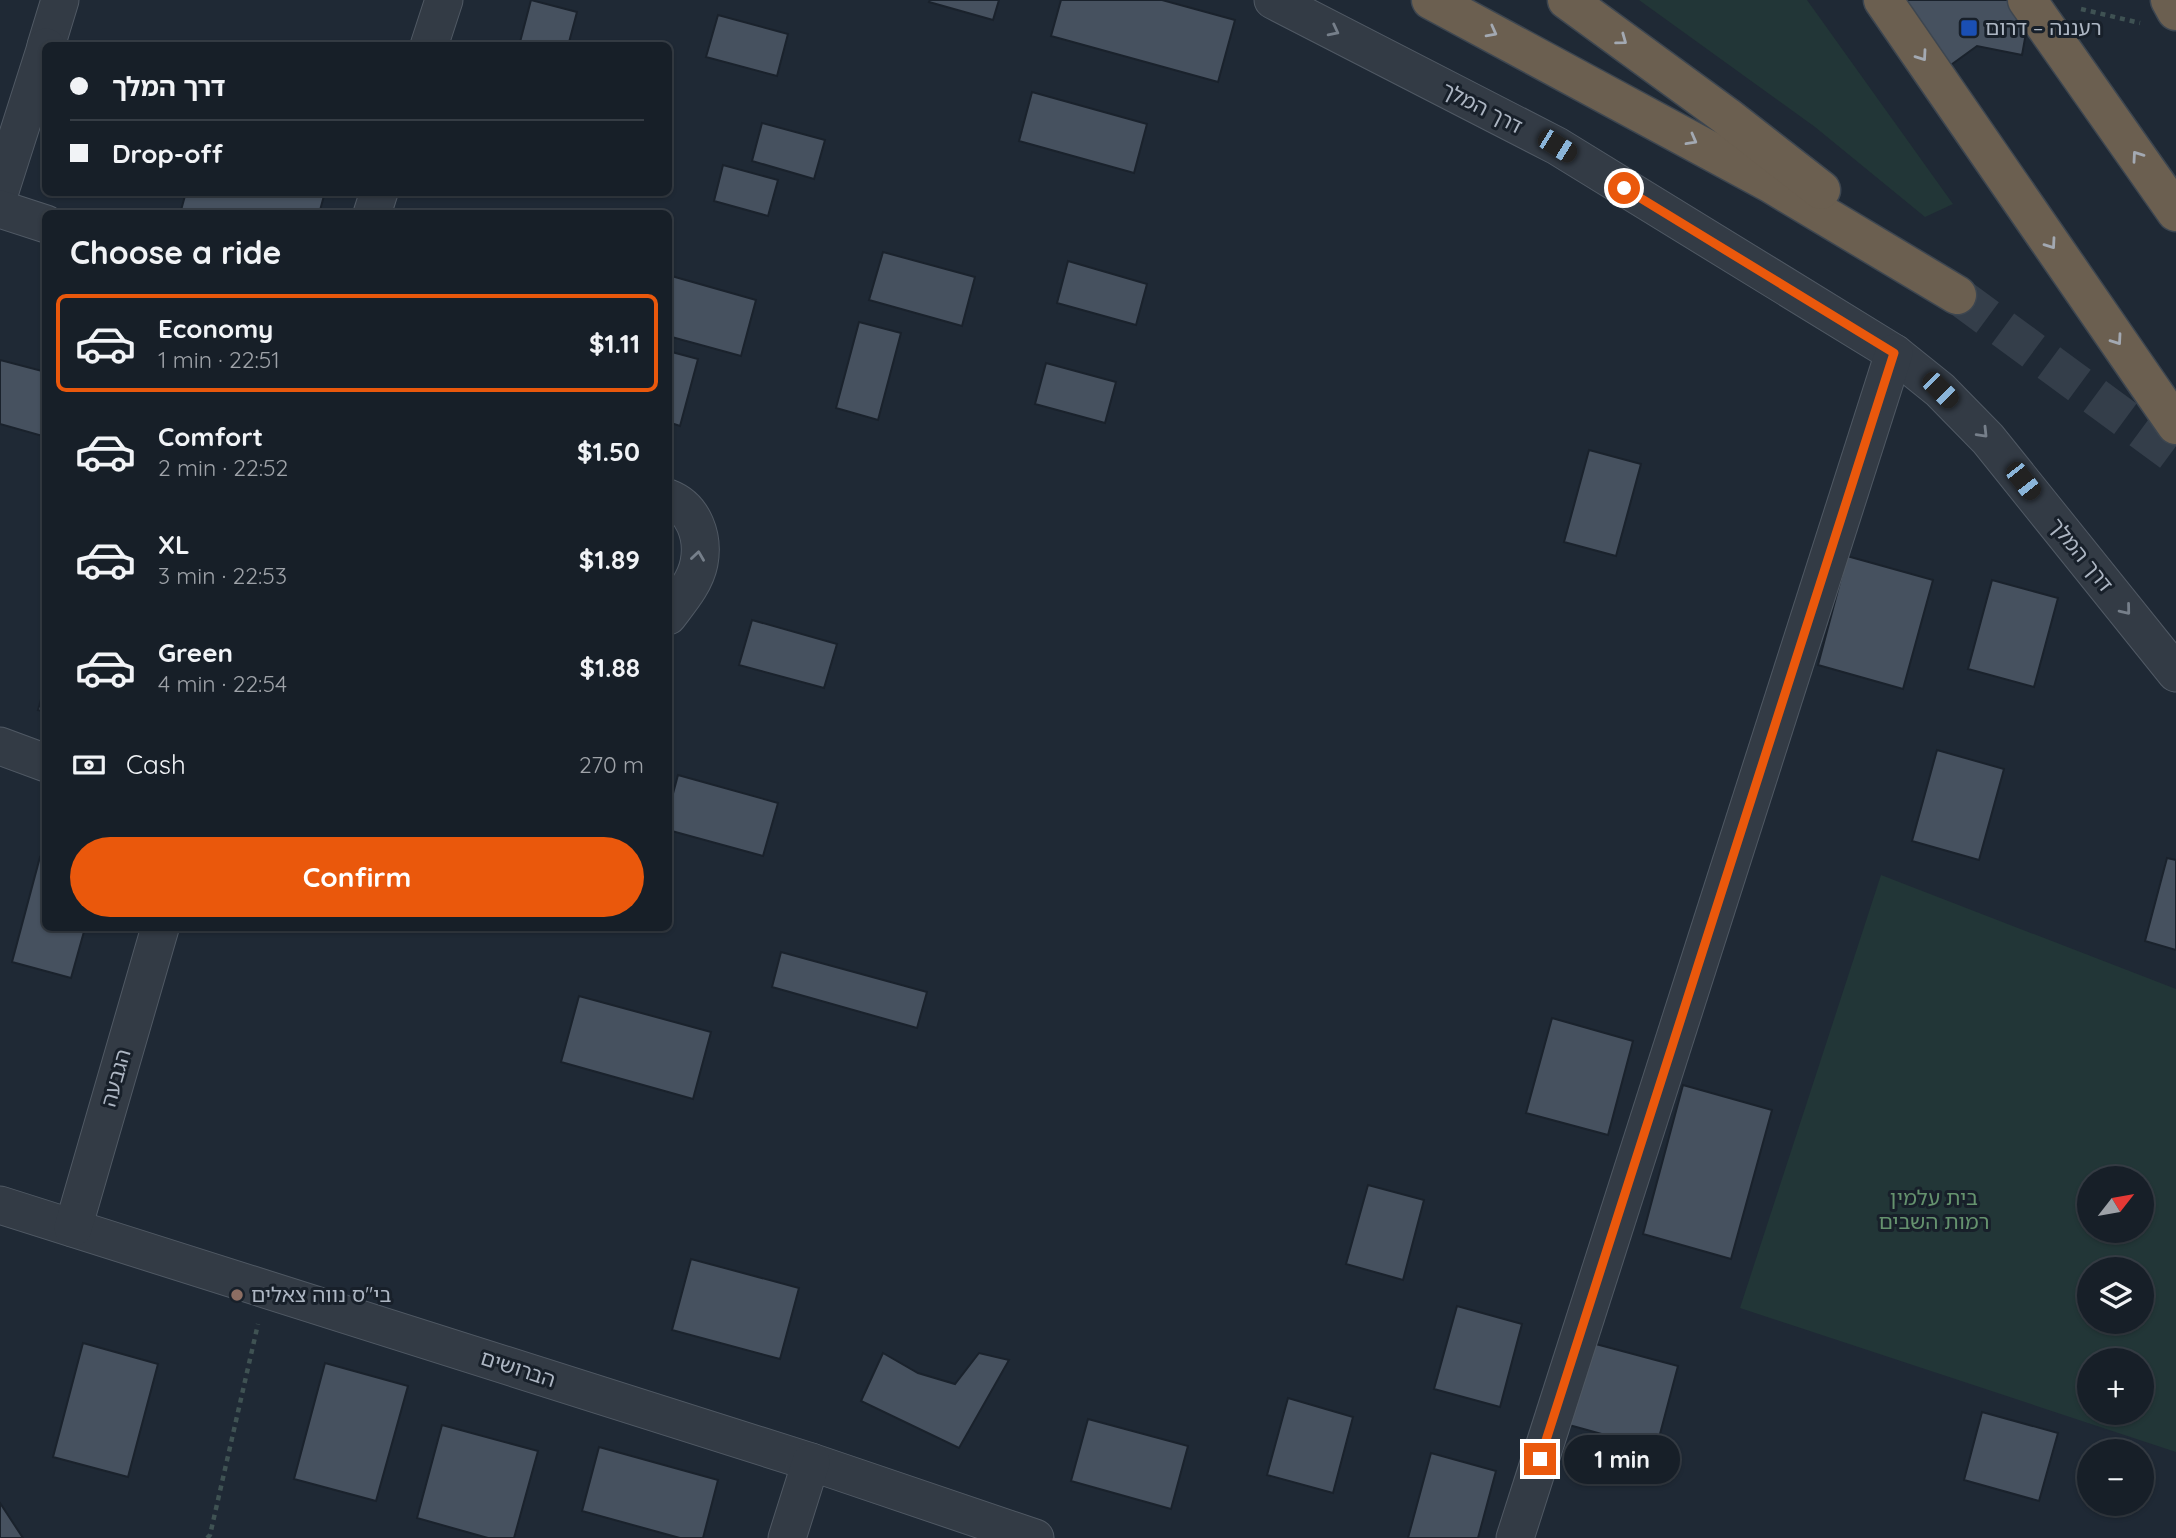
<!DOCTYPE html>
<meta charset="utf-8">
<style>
:root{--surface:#171f28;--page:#242c34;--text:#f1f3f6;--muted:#9ea2a8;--line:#363d45;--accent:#ea580c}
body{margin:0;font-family:Quicksand,"Noto Sans Hebrew",sans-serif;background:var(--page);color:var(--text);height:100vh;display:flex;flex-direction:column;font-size:26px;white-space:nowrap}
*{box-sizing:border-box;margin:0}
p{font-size:23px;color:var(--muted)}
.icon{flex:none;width:38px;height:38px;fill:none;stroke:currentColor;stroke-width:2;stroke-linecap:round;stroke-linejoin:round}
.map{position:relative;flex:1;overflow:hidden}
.details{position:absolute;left:42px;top:210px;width:630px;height:721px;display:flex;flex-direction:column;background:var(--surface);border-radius:10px;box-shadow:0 2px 5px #0004,0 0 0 2px var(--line)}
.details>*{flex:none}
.guide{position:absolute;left:42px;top:42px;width:630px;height:154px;border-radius:10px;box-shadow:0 2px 5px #0004,0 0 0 2px var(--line);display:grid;align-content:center;height:154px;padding:0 28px;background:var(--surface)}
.needle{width:46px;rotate:59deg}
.controls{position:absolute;left:2077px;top:1166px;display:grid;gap:14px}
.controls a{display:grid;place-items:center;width:77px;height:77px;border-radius:50%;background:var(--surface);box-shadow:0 2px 5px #0004,0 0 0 2px var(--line);font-size:35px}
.end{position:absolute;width:32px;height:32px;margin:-16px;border:9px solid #ea580c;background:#fff;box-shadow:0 0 0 4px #fff}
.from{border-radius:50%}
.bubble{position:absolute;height:49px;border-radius:24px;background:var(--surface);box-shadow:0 2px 5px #0004,0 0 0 2px var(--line);font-size:23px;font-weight:700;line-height:49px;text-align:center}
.car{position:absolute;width:21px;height:42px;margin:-21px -10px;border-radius:9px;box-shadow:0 0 5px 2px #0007;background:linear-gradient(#222 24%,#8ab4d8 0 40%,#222 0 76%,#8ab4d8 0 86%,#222 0)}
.guide b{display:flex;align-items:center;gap:24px;height:66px;font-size:26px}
.guide b+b{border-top:2px solid var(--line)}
.guide i{width:18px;height:18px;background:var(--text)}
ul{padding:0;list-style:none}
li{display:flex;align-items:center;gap:21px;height:98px;margin:0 14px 10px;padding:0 14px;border:4px solid transparent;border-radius:10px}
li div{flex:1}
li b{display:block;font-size:26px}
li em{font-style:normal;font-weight:700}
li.on{border-color:var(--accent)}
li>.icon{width:63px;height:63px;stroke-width:1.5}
h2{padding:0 28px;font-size:32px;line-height:84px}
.pay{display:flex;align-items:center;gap:18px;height:77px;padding:0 28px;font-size:26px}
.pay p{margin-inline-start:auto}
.cta{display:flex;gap:14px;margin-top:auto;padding:14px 28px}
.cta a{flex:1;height:80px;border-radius:42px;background:var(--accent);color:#fff;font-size:28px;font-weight:700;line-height:80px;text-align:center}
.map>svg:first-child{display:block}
.green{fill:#223637;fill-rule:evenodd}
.building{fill:#46515f;stroke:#1a222c;stroke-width:2}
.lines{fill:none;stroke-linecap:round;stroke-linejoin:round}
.highway-tunnel{stroke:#343e4a;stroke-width:38;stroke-dasharray:38 19;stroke-linecap:butt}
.street-casing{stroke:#505964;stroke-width:39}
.highway-casing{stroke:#3d4650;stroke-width:41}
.path{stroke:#3f5253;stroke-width:4.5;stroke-dasharray:5 5;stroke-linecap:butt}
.street{stroke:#333b45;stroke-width:37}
.highway{stroke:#6b5f50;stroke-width:38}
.oneway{stroke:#767f8a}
.oneway2{stroke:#a3a9b2}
.route{stroke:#ea580c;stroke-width:9}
.transit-dot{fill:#1a4fb4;stroke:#18202a;stroke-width:2.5}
.education-dot{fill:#8d6e63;stroke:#18202a;stroke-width:2.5}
.labels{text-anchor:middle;stroke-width:6;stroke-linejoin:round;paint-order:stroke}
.poi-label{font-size:21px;fill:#adb6c3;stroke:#18202a;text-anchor:start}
.street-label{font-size:21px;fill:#adb6c3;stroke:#18202a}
.park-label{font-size:21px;fill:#65926e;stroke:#18202a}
</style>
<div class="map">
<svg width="2176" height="1538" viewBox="0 0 2176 1538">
<rect width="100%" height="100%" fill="#1f2935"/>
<g class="green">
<path d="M1639,0H1807L1953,204L1925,217L1815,127Z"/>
<path d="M1881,875L2176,989V1452L1740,1308ZM2090,1178H2142V1230H2090ZM2090,1269H2142V1321H2090ZM2090,1360H2142V1412H2090Z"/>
</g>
<g class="building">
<path d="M531,0L577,12L568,46H519Z"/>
<path d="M930,0H999L993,20L929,2Z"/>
<path d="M1061,0H1162L1235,20L1218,82L1051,36Z"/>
<path d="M1884,0H2032L2022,55L1977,46L1937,75Z"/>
<path d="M718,15L788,34L777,76L706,57Z"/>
<path d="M1032,92L1147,124L1134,173L1019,141Z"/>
<path d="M762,123L825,140L814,179L752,161Z"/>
<path d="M723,165L778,180L768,216L714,201Z"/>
<path d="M186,192H325L319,214H180Z"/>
<path d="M883,252L975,277L962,326L869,300Z"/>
<path d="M1068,261L1147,284L1136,325L1057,303Z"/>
<path d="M668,275L756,300L741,356L668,336Z"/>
<path d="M859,322L901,333L878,420L836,408Z"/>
<path d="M668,351L698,359L680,426L668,422Z"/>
<path d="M0,360L46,372V437L0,424Z"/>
<path d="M1046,363L1116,382L1105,423L1035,404Z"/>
<path d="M1589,450L1641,464L1616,556L1564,542Z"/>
<path d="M1847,556L1933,580L1903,689L1818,665Z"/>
<path d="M1992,580L2058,598L2034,687L1968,669Z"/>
<path d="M752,620L837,644L824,688L739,665Z"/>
<path d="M46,682V712L38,710Z"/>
<path d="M1937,750L2004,769L1979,860L1912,841Z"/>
<path d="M678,775L778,803L763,856L668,830V812Z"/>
<path d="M40,857L46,859V928H85L71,978L12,962Z"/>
<path d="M2167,858L2176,860V950L2145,941Z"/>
<path d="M781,952L927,992L917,1028L772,987Z"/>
<path d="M579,996L711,1032L693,1099L561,1062Z"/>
<path d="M1552,1018L1633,1041L1608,1135L1526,1113Z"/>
<path d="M1683,1085L1772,1110L1731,1259L1643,1234Z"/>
<path d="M1368,1185L1424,1200L1403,1280L1346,1264Z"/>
<path d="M691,1259L799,1288L780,1359L672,1330Z"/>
<path d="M1457,1306L1522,1324L1500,1407L1434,1389Z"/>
<path d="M83,1343L158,1364L128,1477L53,1457Z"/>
<path d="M1592,1343L1678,1366L1656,1449L1569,1425Z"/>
<path d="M883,1353L918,1373L955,1384L979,1353L1009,1360L959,1448L861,1401Z"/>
<path d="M325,1363L408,1386L376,1501L294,1479Z"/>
<path d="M1288,1398L1353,1417L1333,1493L1267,1475Z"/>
<path d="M1982,1412L2058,1433L2039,1501L1964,1480Z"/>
<path d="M1088,1419L1188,1446L1171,1509L1071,1481Z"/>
<path d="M442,1425L538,1451L514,1538H488L417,1518Z"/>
<path d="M599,1447L718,1480L703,1538H680L582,1511Z"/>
<path d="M1431,1453L1496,1471L1478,1538H1408Z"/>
<path d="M0,1503L23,1538H0Z"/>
</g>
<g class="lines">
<path class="highway-tunnel" d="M1957,295L2176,456"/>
<defs>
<g id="street">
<path d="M1273,0L1557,146L1894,353L1940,390L1988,439L2176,673"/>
<path d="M46,46L60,0"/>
<path d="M429,46L444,0"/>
<path d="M0,191L46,47"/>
<path d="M0,209L46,224"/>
<path d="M372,214L379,192"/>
<path d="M668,498C694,508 704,537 699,563C695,583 680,600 668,616"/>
<path d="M0,746L46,763"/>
<path d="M0,1205L811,1462L1035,1538"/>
<path d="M73,1228L160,928"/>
<path d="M787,1538L811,1462"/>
<path d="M1515,1538L1894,353"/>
</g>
<g id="highway">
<path d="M1431,0L1770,183L1957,295"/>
<path d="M1567,0L1726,116L1821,190"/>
<path d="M1883,0L2176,425"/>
<path d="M2027,0L2176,212"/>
<path d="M2170,0L2176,11"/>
</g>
</defs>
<use href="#street" class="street-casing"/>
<use href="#highway" class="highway-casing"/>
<g class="path">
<path d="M2081,9L2140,23"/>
<path d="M207,1538L210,1535L258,1324"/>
</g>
<use href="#street" class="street"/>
<use href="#highway" class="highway"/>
</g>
<defs><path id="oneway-chevron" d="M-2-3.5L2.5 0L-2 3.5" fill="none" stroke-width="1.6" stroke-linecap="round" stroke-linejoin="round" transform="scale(1.75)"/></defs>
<g class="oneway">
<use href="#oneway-chevron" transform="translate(1334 31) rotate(27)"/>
<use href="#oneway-chevron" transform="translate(1983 433) rotate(46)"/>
<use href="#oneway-chevron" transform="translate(698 556) rotate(-82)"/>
<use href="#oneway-chevron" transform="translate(2126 610) rotate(51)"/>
</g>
<g class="oneway2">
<use href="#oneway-chevron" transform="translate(1492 32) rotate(28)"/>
<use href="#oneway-chevron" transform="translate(1622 40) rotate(36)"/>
<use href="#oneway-chevron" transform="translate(1922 56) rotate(55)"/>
<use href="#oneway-chevron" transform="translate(1692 140) rotate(29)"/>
<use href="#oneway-chevron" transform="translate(2137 156) rotate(-125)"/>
<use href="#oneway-chevron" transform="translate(2051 244) rotate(55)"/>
<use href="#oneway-chevron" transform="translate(2117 340) rotate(55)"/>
</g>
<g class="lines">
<path class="route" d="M1540,1459L1894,353L1624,188"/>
</g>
<rect class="transit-dot" x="1960" y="19" width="18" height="18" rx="3.5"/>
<circle class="education-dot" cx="237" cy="1295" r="7"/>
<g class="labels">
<g class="poi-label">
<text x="1985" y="35">רעננה – דרום</text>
<text x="251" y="1302">בי"ס נווה צאלים</text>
</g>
<g class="street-label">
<text transform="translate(1482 108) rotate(27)" y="7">דרך המלך</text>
<text transform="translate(2081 555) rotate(51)" y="7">דרך המלך</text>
<text transform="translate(116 1078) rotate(-74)" y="7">הגבעה</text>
<text transform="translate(518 1369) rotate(18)" y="7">הברושים</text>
</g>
<g class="park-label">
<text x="1934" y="1205">בית עלמין<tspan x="1934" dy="24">רמות השבים</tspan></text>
</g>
</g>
</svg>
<div class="controls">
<a><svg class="needle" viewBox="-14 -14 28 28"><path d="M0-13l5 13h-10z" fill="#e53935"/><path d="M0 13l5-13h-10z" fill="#9ea2a8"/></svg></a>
<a><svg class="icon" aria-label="layers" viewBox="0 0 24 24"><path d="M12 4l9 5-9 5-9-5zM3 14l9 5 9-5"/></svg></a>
<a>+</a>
<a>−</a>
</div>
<i class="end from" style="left:1624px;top:188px"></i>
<i class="end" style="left:1540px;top:1459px"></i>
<div class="bubble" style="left:1564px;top:1435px;width:116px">1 min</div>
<i class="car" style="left:1557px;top:146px;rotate:122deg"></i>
<i class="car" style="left:1940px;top:390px;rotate:135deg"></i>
<i class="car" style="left:2023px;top:481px;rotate:142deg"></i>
<div class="guide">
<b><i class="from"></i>דרך המלך</b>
<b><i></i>Drop-off</b>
</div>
<section class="details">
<h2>Choose a ride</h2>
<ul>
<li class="on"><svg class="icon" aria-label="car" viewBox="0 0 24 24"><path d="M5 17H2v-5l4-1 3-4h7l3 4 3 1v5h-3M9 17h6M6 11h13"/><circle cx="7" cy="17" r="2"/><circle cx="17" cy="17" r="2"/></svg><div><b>Economy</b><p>1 min · 22:51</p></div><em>$1.11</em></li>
<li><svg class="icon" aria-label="car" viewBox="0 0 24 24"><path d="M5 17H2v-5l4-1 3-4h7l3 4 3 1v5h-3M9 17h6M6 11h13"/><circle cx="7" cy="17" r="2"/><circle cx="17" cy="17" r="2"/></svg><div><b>Comfort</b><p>2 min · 22:52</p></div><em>$1.50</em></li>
<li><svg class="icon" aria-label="car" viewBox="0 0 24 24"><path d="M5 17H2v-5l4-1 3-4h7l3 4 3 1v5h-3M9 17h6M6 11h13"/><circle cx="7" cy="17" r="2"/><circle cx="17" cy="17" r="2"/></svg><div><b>XL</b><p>3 min · 22:53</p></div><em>$1.89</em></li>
<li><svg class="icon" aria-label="car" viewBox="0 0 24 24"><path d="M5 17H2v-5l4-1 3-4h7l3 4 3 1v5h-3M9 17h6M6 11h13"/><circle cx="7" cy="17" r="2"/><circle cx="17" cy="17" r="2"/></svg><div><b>Green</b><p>4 min · 22:54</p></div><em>$1.88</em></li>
</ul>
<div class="pay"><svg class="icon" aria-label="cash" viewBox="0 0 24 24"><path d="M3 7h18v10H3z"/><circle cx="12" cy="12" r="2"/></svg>Cash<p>270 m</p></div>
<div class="cta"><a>Confirm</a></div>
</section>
</div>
